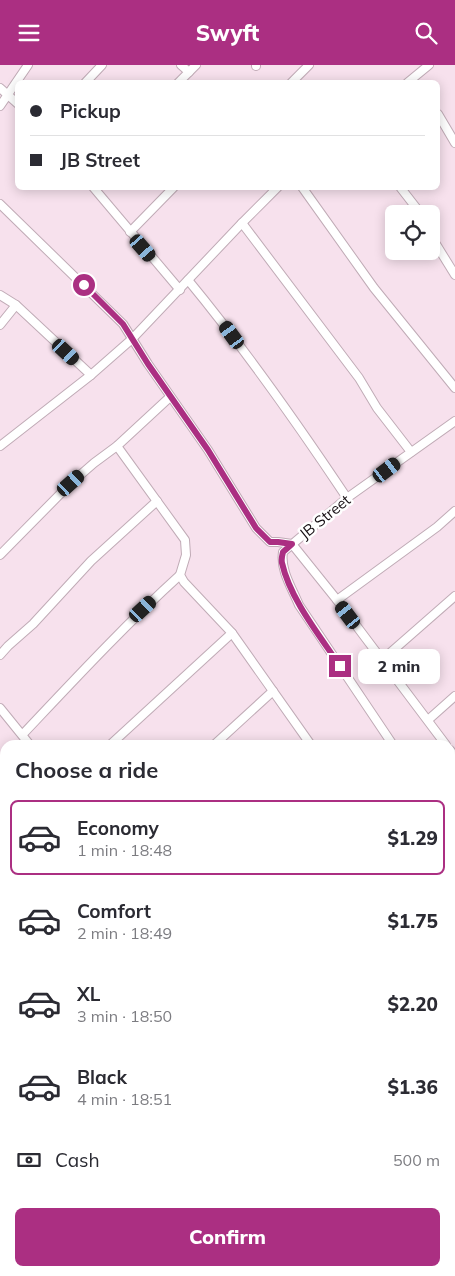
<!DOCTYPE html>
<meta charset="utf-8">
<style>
:root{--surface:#fff;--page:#f2f2f3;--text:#2b2b33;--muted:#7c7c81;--line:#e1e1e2;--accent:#ab2f82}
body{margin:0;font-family:Mulish,sans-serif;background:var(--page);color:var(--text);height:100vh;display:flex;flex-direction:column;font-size:19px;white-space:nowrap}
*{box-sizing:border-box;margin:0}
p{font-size:16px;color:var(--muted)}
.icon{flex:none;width:28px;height:28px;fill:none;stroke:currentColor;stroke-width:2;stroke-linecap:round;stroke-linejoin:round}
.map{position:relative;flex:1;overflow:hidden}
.drawer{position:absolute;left:0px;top:675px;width:455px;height:536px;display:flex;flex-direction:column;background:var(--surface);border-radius:15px 15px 0 0;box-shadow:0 2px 12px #0003}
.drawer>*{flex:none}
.guide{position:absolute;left:15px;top:15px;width:425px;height:110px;border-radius:8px;box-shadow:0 2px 12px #0003;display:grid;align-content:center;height:110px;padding:0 15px;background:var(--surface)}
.fabs{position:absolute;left:385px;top:140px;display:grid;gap:10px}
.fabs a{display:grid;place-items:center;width:55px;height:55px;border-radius:8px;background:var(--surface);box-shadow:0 2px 12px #0003;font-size:25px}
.end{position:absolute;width:22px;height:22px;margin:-11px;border:6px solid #ab2f82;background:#fff;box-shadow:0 0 0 2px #fff}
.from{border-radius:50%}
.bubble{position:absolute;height:35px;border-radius:8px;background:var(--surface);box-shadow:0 2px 12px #0003;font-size:16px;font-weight:800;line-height:35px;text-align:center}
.car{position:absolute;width:15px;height:30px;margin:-15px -8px;border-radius:6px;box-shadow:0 0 4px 1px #0007;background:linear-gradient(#222 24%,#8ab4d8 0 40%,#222 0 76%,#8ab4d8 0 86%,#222 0)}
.guide b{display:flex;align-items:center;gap:18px;height:48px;font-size:19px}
.guide b+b{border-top:1px solid var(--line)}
.guide i{width:12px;height:12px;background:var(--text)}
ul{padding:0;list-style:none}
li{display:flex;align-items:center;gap:15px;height:75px;margin:0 10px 8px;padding:0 5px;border:2px solid transparent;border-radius:8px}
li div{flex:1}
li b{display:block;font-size:19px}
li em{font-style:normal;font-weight:800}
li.active{border-color:var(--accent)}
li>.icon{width:45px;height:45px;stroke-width:1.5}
h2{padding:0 15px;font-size:22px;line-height:60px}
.pay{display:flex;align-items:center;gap:12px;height:55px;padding:0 15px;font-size:19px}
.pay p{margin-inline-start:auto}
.cta{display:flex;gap:10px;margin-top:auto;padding:10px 15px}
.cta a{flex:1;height:58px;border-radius:8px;background:var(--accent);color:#fff;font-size:20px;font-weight:800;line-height:58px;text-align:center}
header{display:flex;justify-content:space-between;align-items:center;height:65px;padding:0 15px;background:var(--accent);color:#fff;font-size:22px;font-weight:800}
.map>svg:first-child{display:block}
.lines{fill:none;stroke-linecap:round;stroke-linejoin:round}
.minor-casing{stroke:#c0abb6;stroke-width:10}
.minor{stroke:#fff;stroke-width:8}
.route{stroke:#ab2f82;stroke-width:6}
.labels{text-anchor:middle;stroke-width:5;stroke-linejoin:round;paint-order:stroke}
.street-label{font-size:15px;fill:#150e12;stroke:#fff}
</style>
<header><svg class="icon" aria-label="menu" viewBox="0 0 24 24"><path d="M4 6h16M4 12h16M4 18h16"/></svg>Swyft<svg class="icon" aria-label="search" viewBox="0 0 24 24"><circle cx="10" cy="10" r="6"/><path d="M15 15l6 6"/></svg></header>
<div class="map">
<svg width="455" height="1211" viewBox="0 0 455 1211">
<rect width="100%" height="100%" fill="#f7e1ed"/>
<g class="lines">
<defs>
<g id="minor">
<path d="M181,0L189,7"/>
<path d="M256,0V1"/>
<path d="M85,18L102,0"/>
<path d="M178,18L196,0"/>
<path d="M291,18L309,0"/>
<path d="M407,18L429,0"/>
<path d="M0,23L18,39"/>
<path d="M0,41L28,0"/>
<path d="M438,49L455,78"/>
<path d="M93,122L180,225"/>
<path d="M302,122L374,223L455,323"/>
<path d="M400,122L421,149"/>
<path d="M0,139L123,259L148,299L208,385L256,463L270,477H278L292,479L337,535L446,680"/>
<path d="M242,158L359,313L377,343L411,387"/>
<path d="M130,167L174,122"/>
<path d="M431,171L455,210"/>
<path d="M188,215C245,284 297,358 347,433"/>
<path d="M0,230L16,240L91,310"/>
<path d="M0,260L16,240"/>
<path d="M0,381L91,310L132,274L242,158L278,122"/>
<path d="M117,381L185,475L186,490L180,510L184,517L232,568L311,680"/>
<path d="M0,490L71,418L94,398L117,381L170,332"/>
<path d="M337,535L437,462L455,446"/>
<path d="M0,590L8,581L33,559L91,496L157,436"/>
<path d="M382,595L455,531"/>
<path d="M0,643L30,680"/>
<path d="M428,655L455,631"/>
<path d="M23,669C74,615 125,560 180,510"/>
<path d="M110,680L232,568"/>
<path d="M214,680L273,626"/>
<path d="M393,680L299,540C292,523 280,505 283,487L347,433L455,356"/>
<path d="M450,685L455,692"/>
<path d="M450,812L455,819"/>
<path d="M450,849L455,845"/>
<path d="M0,856L5,853"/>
<path d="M0,919L5,927"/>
<path d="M450,921L455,927"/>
<path d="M0,975L5,973"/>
<path d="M450,1035L455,1040"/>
<path d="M0,1042L5,1047"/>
<path d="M0,1113L5,1107"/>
<path d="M450,1151L455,1156"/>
<path d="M75,1206L80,1211"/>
<path d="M184,1206L190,1211"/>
<path d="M245,1206L249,1211"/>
<path d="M352,1206L356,1211"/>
<path d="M14,1211L18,1206"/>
</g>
</defs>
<use href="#minor" class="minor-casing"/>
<use href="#minor" class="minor"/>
</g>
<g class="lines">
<path class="route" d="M84,220L123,259L148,299L208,385L256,463L270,477H278L292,479L283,487C282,491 281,494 282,498C290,534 320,571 340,601"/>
</g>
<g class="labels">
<g class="street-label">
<text transform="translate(325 452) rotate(-39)" y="5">JB Street</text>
</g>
</g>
</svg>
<div class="fabs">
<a><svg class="icon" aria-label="locate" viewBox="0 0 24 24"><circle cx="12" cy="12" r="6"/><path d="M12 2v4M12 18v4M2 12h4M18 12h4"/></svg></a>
</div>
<i class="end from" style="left:84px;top:220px"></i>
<i class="end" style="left:340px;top:601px"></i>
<div class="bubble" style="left:358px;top:584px;width:82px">2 min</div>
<i class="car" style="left:143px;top:183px;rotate:139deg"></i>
<i class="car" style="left:232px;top:270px;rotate:324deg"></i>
<i class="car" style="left:66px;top:287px;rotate:133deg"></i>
<i class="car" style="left:387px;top:405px;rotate:53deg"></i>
<i class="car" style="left:71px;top:418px;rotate:48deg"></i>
<i class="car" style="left:143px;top:544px;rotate:47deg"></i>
<i class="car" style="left:348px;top:550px;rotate:323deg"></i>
<div class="guide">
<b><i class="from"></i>Pickup</b>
<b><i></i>JB Street</b>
</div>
<section class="drawer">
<h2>Choose a ride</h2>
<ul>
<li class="active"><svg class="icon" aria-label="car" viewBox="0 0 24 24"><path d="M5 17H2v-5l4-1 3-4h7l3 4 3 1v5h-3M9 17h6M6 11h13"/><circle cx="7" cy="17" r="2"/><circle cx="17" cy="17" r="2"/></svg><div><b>Economy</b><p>1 min · 18:48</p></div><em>$1.29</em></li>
<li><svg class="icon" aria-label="car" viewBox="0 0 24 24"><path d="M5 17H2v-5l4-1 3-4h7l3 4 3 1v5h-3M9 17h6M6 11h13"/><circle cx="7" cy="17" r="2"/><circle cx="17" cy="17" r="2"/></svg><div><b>Comfort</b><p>2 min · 18:49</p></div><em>$1.75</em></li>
<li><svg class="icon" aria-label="car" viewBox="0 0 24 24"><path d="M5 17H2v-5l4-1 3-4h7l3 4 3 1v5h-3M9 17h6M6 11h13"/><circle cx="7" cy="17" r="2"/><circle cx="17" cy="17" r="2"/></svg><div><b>XL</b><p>3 min · 18:50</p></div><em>$2.20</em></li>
<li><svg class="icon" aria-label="car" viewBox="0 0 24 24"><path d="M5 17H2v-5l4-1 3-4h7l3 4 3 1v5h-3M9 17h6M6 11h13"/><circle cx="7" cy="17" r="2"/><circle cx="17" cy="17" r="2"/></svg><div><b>Black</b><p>4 min · 18:51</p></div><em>$1.36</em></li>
</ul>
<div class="pay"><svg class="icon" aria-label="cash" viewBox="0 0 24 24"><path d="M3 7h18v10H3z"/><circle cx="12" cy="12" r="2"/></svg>Cash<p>500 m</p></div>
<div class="cta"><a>Confirm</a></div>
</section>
</div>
